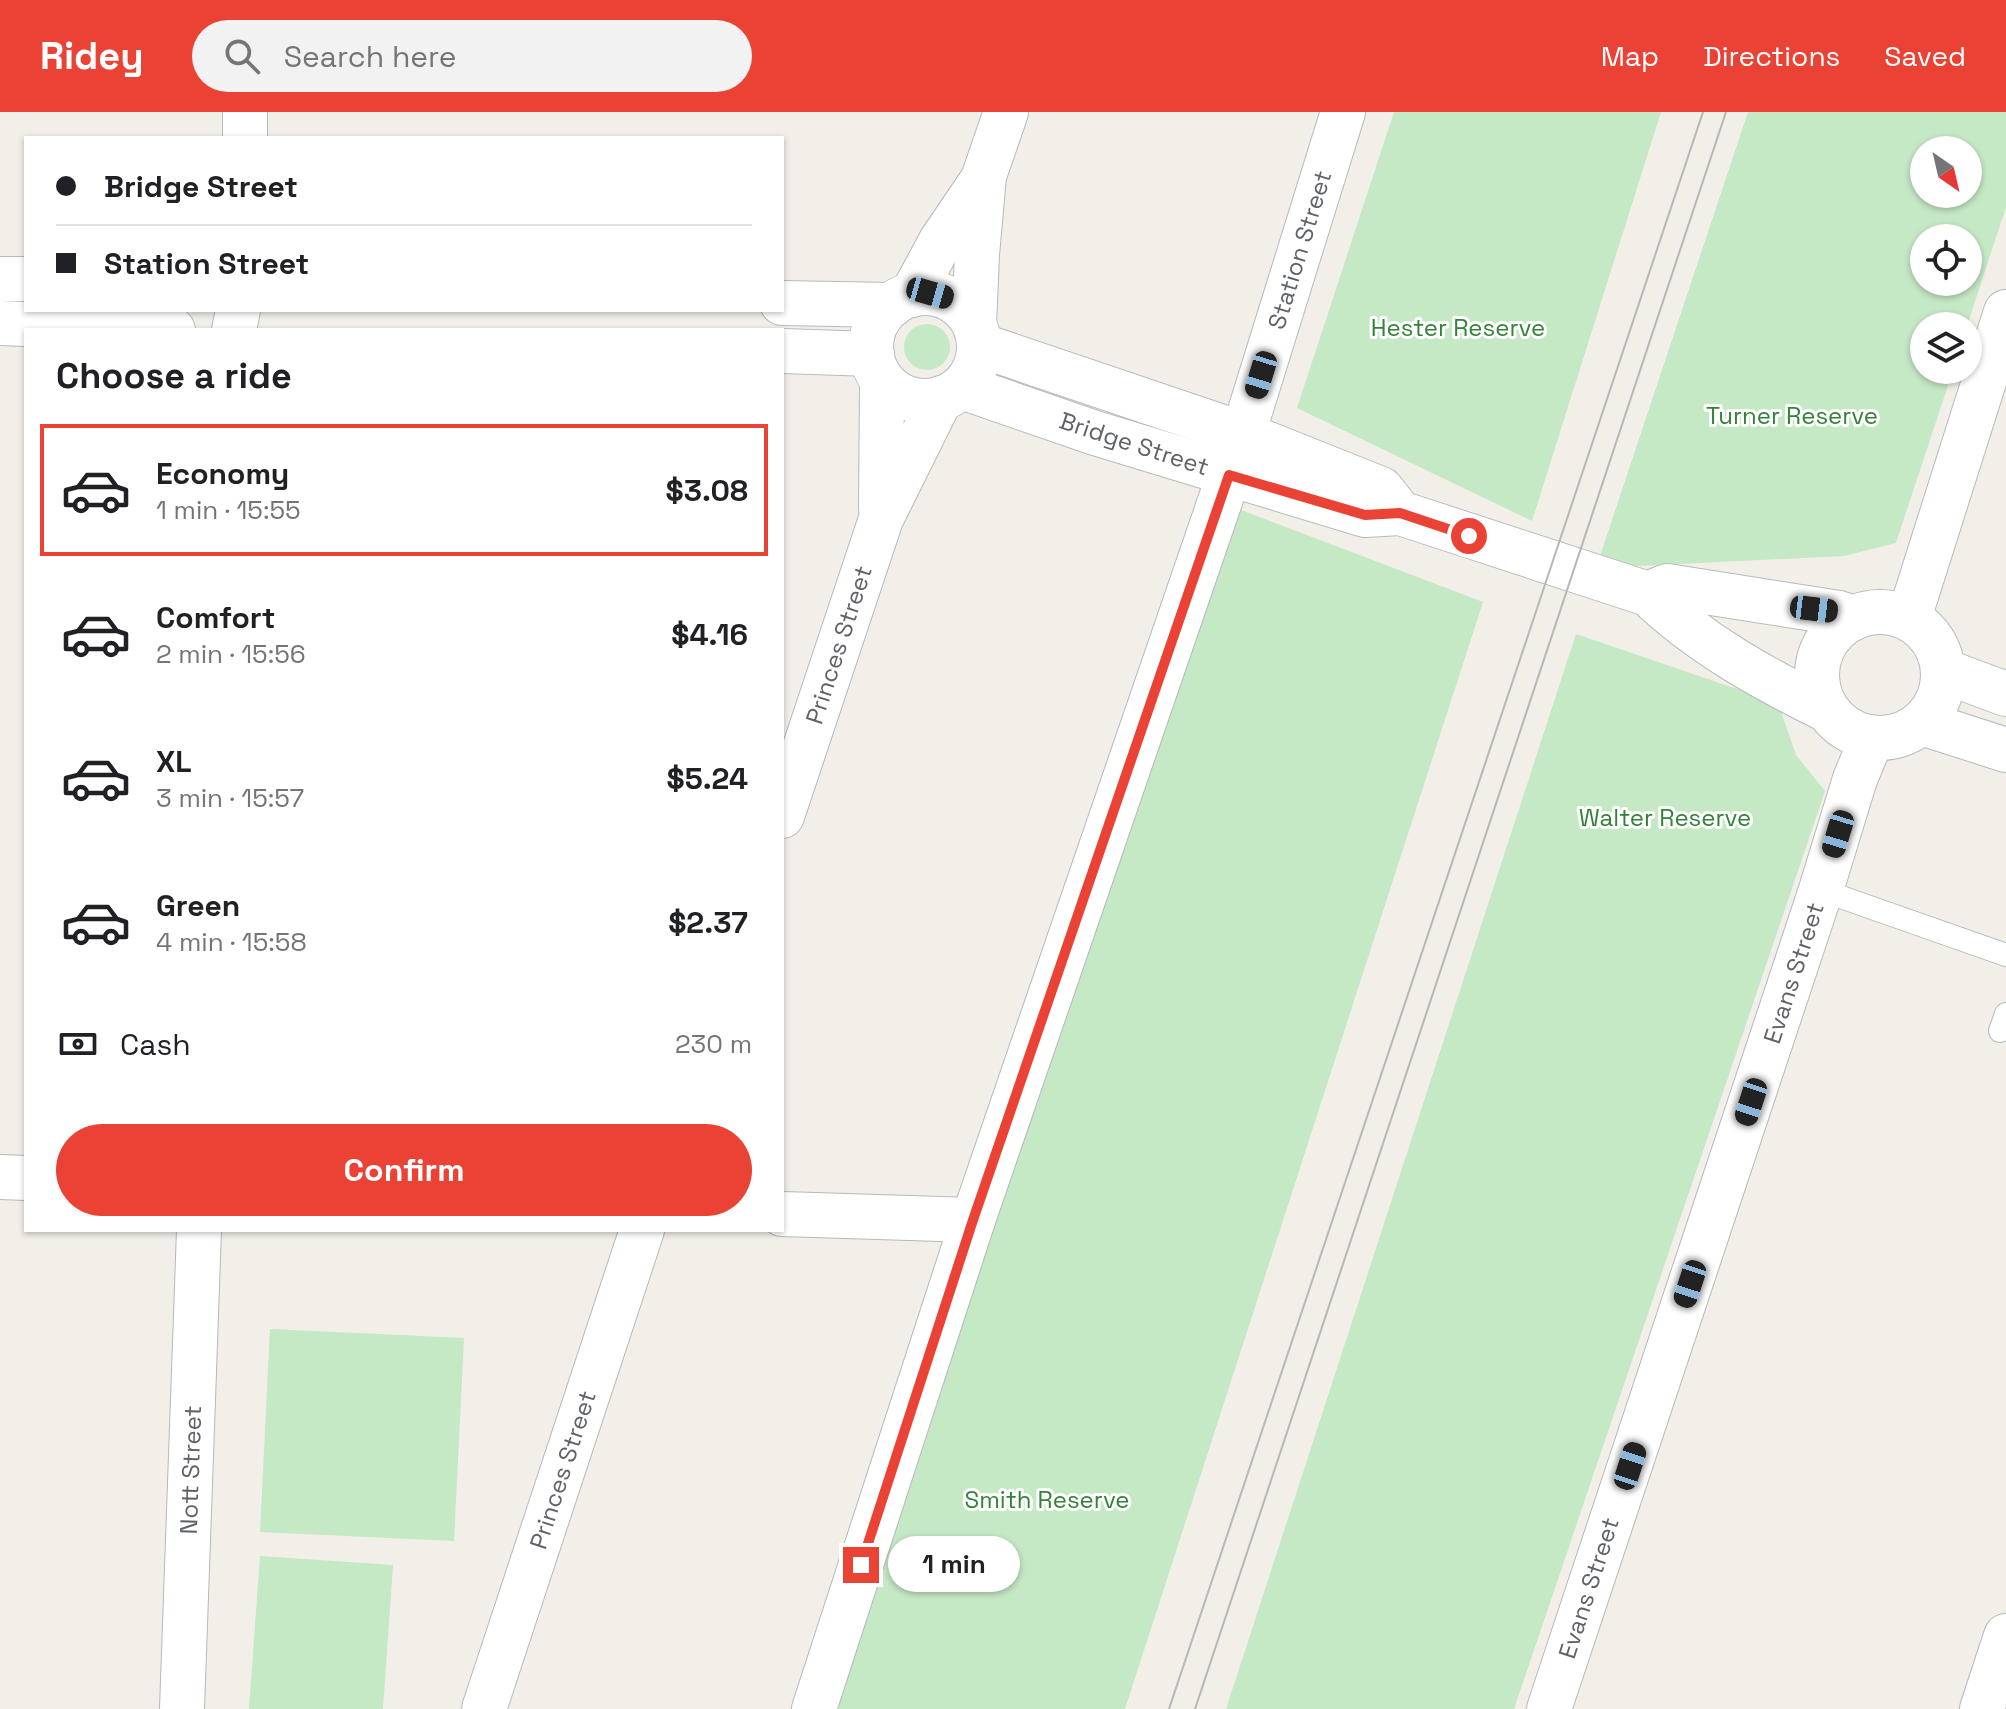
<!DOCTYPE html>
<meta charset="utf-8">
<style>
:root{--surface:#fff;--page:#f2f2f2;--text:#202124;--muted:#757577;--line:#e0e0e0;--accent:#ea4335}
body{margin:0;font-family:"Space Grotesk",sans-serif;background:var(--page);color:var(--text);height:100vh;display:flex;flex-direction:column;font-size:30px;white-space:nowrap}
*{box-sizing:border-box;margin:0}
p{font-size:26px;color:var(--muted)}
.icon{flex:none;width:44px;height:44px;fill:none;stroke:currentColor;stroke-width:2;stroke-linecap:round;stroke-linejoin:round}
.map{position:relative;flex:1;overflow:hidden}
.panel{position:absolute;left:24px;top:216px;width:760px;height:904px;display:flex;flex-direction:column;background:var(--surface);border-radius:0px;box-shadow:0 2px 6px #0004}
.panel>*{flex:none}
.banner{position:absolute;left:24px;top:24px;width:760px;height:176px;border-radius:0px;box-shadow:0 2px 6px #0004;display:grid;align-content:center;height:176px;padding:0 32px;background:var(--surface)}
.needle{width:52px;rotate:146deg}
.buttons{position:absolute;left:1910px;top:24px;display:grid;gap:16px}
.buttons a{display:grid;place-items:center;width:72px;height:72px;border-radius:50%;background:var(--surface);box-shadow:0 2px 6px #0004;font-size:40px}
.end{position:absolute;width:36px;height:36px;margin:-18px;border:10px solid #ea4335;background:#fff;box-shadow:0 0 0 4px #fff}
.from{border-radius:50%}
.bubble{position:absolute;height:56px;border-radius:28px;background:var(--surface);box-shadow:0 2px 6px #0004;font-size:26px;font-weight:700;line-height:56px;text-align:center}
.car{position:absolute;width:24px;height:48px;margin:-24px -12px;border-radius:10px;box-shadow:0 0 6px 2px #0007;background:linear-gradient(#222 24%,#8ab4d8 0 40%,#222 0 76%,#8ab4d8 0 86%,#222 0)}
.banner b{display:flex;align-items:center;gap:28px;height:76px;font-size:30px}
.banner b+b{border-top:2px solid var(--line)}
.banner i{width:20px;height:20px;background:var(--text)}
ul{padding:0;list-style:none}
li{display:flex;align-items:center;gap:24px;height:132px;margin:0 16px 12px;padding:0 16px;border:4px solid transparent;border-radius:0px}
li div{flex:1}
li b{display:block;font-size:30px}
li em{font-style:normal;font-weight:700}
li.selected{border-color:var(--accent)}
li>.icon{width:72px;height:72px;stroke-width:1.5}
h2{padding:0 32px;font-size:36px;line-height:96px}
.pay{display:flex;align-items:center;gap:20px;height:88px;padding:0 32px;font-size:30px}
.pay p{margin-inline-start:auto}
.button{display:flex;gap:16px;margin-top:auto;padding:16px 32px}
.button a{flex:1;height:92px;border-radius:48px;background:var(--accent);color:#fff;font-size:32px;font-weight:700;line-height:92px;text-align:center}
header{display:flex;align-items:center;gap:48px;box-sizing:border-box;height:112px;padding:0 40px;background:var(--accent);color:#fff}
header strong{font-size:38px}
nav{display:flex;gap:44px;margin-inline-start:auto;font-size:28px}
.search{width:560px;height:72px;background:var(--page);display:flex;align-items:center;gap:20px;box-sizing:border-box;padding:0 28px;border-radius:44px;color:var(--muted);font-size:30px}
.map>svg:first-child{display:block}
.green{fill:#c5e8c5;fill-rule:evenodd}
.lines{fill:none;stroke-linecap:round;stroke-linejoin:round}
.lane-casing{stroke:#b5b8bc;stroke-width:24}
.street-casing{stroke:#b5b8bc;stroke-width:46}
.secondary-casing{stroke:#b6babf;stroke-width:46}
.lane{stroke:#fff;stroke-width:22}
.street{stroke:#fff;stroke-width:44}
.secondary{stroke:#fff;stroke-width:44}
.tram{stroke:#b6b7b8;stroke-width:2}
.route{stroke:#ea4335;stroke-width:10}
.labels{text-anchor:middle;stroke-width:6;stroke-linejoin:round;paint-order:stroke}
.street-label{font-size:24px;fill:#5f6368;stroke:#fff}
.park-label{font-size:24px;fill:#348238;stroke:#fff}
</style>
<header>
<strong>Ridey</strong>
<div class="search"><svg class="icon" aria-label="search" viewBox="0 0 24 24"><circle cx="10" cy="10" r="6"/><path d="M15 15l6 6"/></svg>Search here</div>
<nav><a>Map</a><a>Directions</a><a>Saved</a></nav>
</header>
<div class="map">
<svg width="2006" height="1597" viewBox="0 0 2006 1597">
<rect width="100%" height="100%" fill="#f1efe8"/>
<g class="green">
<path d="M1394,0H1661L1532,409L1297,296Z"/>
<path d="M1748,0H2006V95L1967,214H1924V258H1953L1896,431L1844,444L1596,456ZM1924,38H1968V82H1924ZM1924,126H1968V170H1924Z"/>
<circle cx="927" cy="235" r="23"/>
<path d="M1228,393L1483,490L1125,1597H833Z"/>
<path d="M1576,522L1778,591L1796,643L1825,679L1514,1597H1226Z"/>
<path d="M270,1217L464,1226L454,1429L260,1420Z"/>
<path d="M260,1444L393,1453L383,1597H249Z"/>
</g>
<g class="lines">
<defs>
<g id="lane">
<path d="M1821,778L2006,843"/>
<path d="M2000,919L2006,902"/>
</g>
<g id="street">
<path d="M245,26V0"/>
<path d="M912,183L941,129L981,70"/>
<path d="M974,212L977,143L984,64L1006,0"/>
<path d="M1243,322L1343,0"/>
<path d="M881,397L882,269"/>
<path d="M1909,506L2006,200"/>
<path d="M782,704L881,407L941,286"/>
<path d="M0,1065L26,1066"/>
<path d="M782,1102L973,1108"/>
<path d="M182,1597L199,1118"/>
<path d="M484,1597L642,1118"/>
<path d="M814,1597L973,1108L1229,363"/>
<path d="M1549,1597L1821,778L1855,667L1872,626"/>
<path d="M1982,1597L2006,1524"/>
</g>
<g id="secondary">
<path d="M0,167H26"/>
<circle cx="925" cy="235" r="54"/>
<path d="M782,191L892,193"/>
<path d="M0,211L173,218"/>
<path d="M234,218L238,198"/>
<path d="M980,233L1243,322L1381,377L1400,401"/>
<path d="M782,239L872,242"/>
<path d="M962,275L1095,321L1365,403L1400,401L1648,482C1700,532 1764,567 1827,598"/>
<path d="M1648,482L1667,474L1839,501L1854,506"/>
<circle cx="1880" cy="563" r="63"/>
<path d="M1944,559L2006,582"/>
<path d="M1922,611L2006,638"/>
</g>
</defs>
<use href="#lane" class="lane-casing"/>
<use href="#street" class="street-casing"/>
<use href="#secondary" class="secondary-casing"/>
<use href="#lane" class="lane"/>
<use href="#street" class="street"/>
<use href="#secondary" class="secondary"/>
<g class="tram">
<path d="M1169,1597L1703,0"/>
<path d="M1195,1597L1726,0"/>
</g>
</g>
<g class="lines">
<path class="route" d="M861,1453L973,1108L1229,363L1365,403L1400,401L1469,424"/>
</g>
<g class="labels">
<g class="street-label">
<text transform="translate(1300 138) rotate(-73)" y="8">Station Street</text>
<text transform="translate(1134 332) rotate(18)" y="8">Bridge Street</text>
<text transform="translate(839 533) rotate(-72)" y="8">Princes Street</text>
<text transform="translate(1794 861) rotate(-72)" y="8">Evans Street</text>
<text transform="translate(191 1358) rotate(-88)" y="8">Nott Street</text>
<text transform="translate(563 1358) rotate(-72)" y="8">Princes Street</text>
<text transform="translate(1589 1476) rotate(-72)" y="8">Evans Street</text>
</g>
<g class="park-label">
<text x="1458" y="224">Hester Reserve</text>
<text x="1792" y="312">Turner Reserve</text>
<text x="1665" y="714">Walter Reserve</text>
<text x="1047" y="1396">Smith Reserve</text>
</g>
</g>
</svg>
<div class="buttons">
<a><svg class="needle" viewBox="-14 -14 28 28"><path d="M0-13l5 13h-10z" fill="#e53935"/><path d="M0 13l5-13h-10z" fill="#757577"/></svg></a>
<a><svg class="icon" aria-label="locate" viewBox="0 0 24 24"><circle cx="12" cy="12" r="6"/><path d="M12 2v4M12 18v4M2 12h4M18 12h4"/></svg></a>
<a><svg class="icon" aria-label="layers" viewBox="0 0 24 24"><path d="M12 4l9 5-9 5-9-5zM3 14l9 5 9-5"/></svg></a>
</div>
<i class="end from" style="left:1469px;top:424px"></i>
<i class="end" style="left:861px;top:1453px"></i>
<div class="bubble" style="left:888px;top:1424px;width:132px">1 min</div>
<i class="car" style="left:930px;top:181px;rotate:106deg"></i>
<i class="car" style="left:1261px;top:263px;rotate:197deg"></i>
<i class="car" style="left:1814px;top:497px;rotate:97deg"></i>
<i class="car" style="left:1838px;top:722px;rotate:197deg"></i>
<i class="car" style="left:1751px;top:990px;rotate:198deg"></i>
<i class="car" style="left:1690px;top:1172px;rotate:198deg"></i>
<i class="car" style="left:1630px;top:1354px;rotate:18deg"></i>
<div class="banner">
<b><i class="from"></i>Bridge Street</b>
<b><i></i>Station Street</b>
</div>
<section class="panel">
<h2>Choose a ride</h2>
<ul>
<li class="selected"><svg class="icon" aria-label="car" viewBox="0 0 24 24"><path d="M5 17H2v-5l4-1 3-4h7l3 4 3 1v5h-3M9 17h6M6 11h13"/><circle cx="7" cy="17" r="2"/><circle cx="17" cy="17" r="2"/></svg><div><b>Economy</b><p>1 min · 15:55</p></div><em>$3.08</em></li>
<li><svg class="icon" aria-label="car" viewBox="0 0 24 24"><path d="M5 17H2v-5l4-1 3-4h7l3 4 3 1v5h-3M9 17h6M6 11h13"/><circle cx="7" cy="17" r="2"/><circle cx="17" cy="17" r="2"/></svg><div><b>Comfort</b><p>2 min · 15:56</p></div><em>$4.16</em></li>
<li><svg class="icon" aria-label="car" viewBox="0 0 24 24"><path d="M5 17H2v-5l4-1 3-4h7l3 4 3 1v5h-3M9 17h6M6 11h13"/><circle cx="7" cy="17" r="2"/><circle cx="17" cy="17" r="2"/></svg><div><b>XL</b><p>3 min · 15:57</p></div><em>$5.24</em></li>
<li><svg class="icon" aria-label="car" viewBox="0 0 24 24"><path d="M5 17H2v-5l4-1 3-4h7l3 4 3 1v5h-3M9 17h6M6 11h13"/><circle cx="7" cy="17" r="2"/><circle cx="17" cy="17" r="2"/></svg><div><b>Green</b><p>4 min · 15:58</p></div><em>$2.37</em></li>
</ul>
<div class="pay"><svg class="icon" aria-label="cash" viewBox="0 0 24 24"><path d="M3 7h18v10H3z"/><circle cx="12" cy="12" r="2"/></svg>Cash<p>230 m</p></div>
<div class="button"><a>Confirm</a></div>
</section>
</div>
